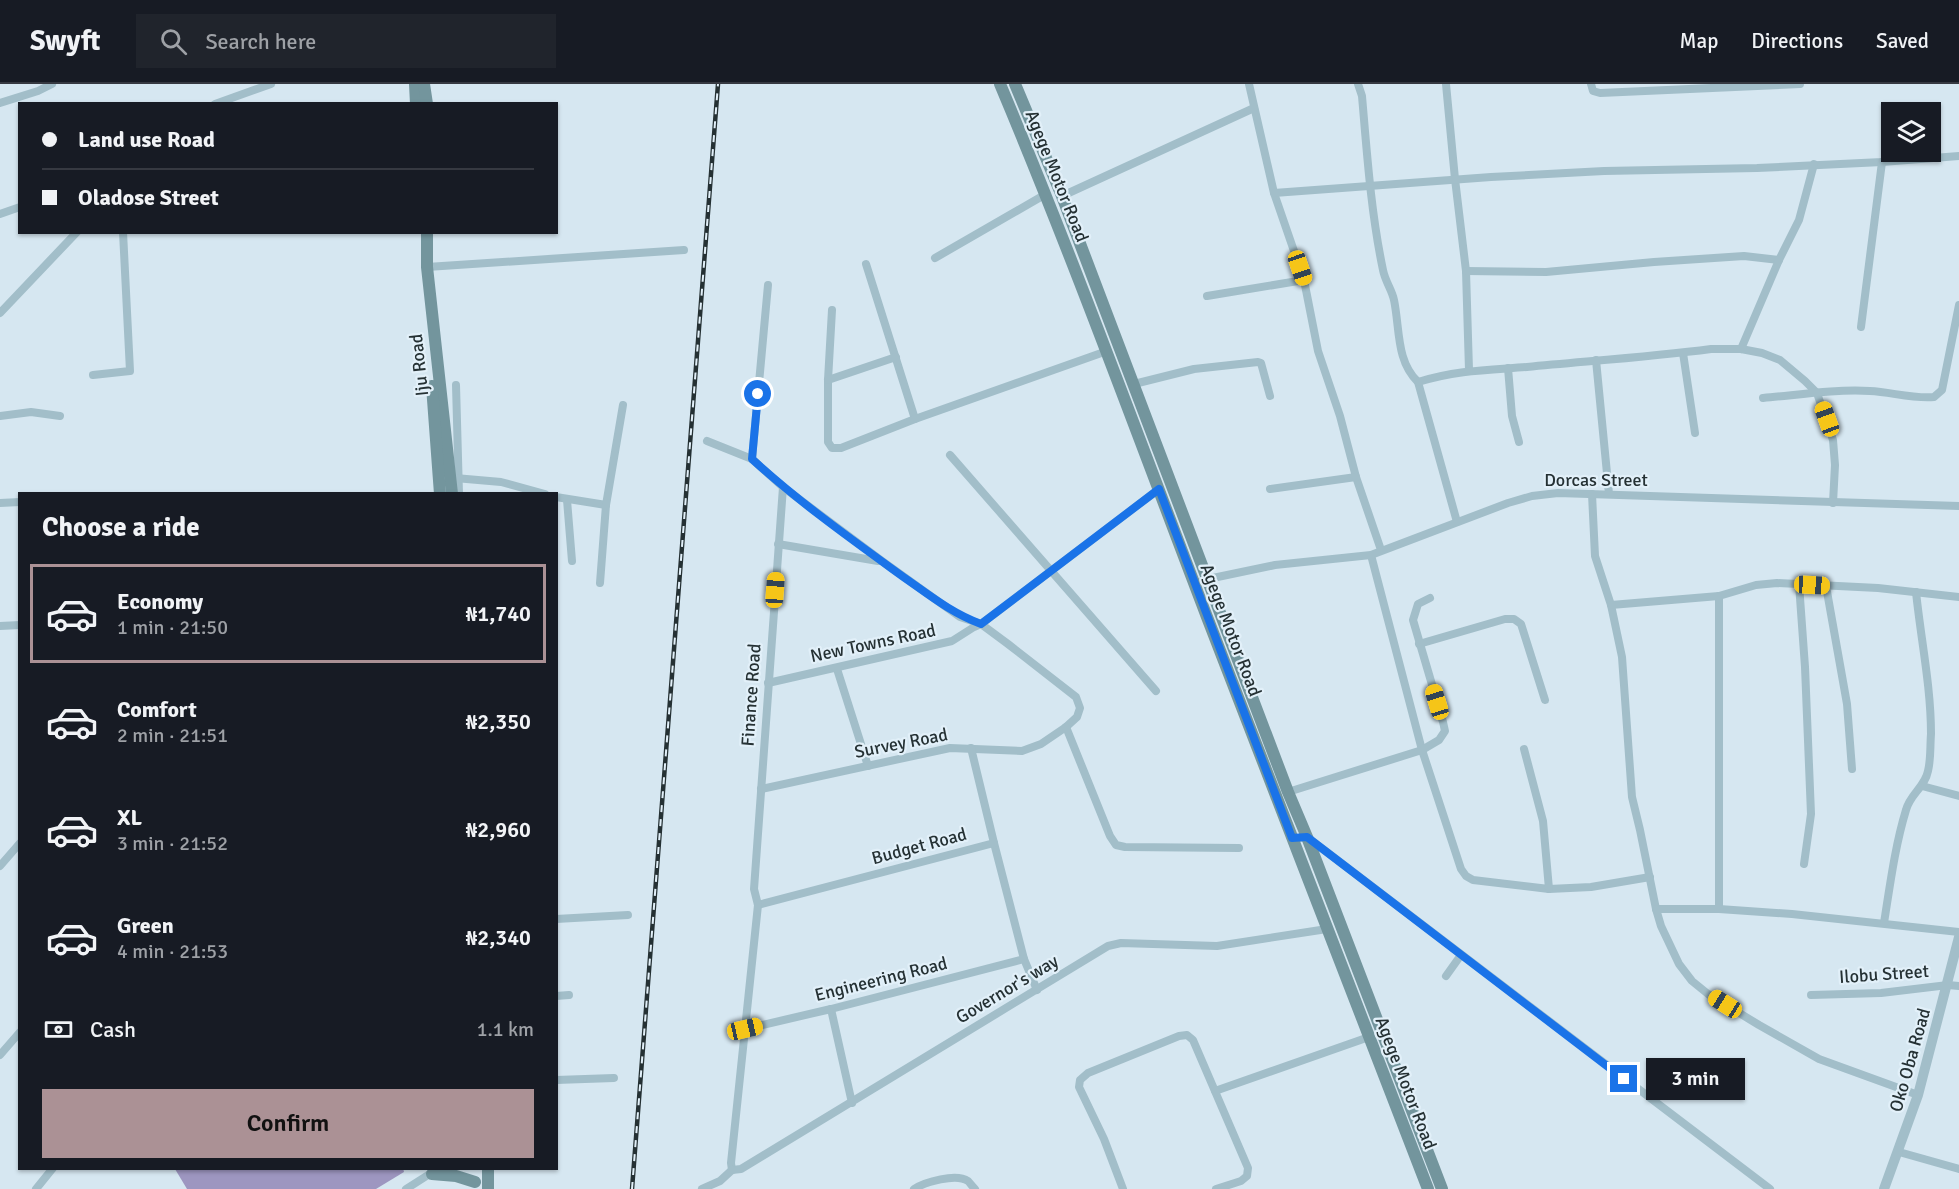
<!DOCTYPE html>
<meta charset="utf-8">
<style>
:root{--surface:#171b24;--page:#20242c;--text:#f1f3f6;--muted:#9ea1a6;--line:#363941;--accent:#ab9195}
body{margin:0;font-family:Signika,sans-serif;background:var(--page);color:var(--text);height:100vh;display:flex;flex-direction:column;font-size:22px;white-space:nowrap}
*{box-sizing:border-box;margin:0}
p{font-size:20px;color:var(--muted)}
.icon{flex:none;width:33px;height:33px;fill:none;stroke:currentColor;stroke-width:2;stroke-linecap:round;stroke-linejoin:round}
.map{position:relative;flex:1;overflow:hidden}
.sheet{position:absolute;left:18px;top:408px;width:540px;height:678px;display:flex;flex-direction:column;background:var(--surface);border-radius:0px;box-shadow:0 2px 4px #0004}
.sheet>*{flex:none}
.top-card{position:absolute;left:18px;top:18px;width:540px;height:132px;border-radius:0px;box-shadow:0 2px 4px #0004;display:grid;align-content:center;height:132px;padding:0 24px;background:var(--surface)}
.tools{position:absolute;left:1881px;top:18px;display:grid;gap:12px}
.tools a{display:grid;place-items:center;width:60px;height:60px;border-radius:0px;background:var(--surface);box-shadow:0 2px 4px #0004;font-size:30px}
.end{position:absolute;width:27px;height:27px;margin:-14px;border:8px solid #1a73e8;background:#fff;box-shadow:0 0 0 3px #fff}
.from{border-radius:50%}
.bubble{position:absolute;height:42px;border-radius:0px;background:var(--surface);box-shadow:0 2px 4px #0004;font-size:20px;font-weight:600;line-height:42px;text-align:center}
.car{position:absolute;width:18px;height:36px;margin:-18px -9px;border-radius:8px;box-shadow:0 0 4px 2px #0007;background:linear-gradient(#f5c518 24%,#345 0 40%,#f5c518 0 76%,#345 0 86%,#f5c518 0)}
.top-card b{display:flex;align-items:center;gap:21px;height:57px;font-size:22px}
.top-card b+b{border-top:2px solid var(--line)}
.top-card i{width:15px;height:15px;background:var(--text)}
ul{padding:0;list-style:none}
li{display:flex;align-items:center;gap:18px;height:99px;margin:0 12px 9px;padding:0 12px;border:3px solid transparent;border-radius:0px}
li div{flex:1}
li b{display:block;font-size:22px}
li em{font-style:normal;font-weight:600}
li.on{border-color:var(--accent)}
li>.icon{width:54px;height:54px;stroke-width:1.5}
h2{padding:0 24px;font-size:27px;line-height:72px}
.pay{display:flex;align-items:center;gap:15px;height:66px;padding:0 24px;font-size:22px}
.pay p{margin-inline-start:auto}
.button{display:flex;gap:12px;margin-top:auto;padding:12px 24px}
.button a{flex:1;height:69px;border-radius:0px;background:var(--accent);color:#111;font-size:24px;font-weight:600;line-height:69px;text-align:center}
header{display:flex;align-items:center;gap:36px;box-sizing:border-box;height:84px;padding:0 30px;background:var(--surface);border-bottom:2px solid var(--line)}
header strong{font-size:28px}
nav{display:flex;gap:33px;margin-inline-start:auto;font-size:21px}
.search{width:420px;height:54px;background:var(--page);display:flex;align-items:center;gap:15px;box-sizing:border-box;padding:0 21px;border-radius:0px;color:var(--muted);font-size:22px}
.map>svg:first-child{display:block}
.pitch{fill:#9d96c0}
.lines{fill:none;stroke-linecap:round;stroke-linejoin:round}
.minor{stroke:#a2bec9;stroke-width:8}
.tertiary{stroke:#a2bec9;stroke-width:10}
.secondary{stroke:#73959d;stroke-width:12}
.rail-casing{stroke:#253134;stroke-width:4.5}
.rail{stroke:#e2f0f9;stroke-width:2;stroke-dasharray:7;stroke-linecap:butt}
.route{stroke:#1a73e8;stroke-width:8}
.labels{text-anchor:middle;stroke-width:4.5;stroke-linejoin:round;paint-order:stroke}
.street-label{font-size:18px;fill:#253134;stroke:#e2f0f9}
</style>
<header>
<strong>Swyft</strong>
<div class="search"><svg class="icon" aria-label="search" viewBox="0 0 24 24"><circle cx="10" cy="10" r="6"/><path d="M15 15l6 6"/></svg>Search here</div>
<nav><a>Map</a><a>Directions</a><a>Saved</a></nav>
</header>
<div class="map">
<svg width="1959" height="1105" viewBox="0 0 1959 1105">
<rect width="100%" height="100%" fill="#d6e7f1"/>
<path class="pitch" d="M403,1084L404,1088L376,1105H187L175,1085Z"/>
<g class="lines">
<g class="minor">
<path d="M1249,0L1274,109L1304,196L1318,267L1340,332L1356,393L1381,466"/>
<path d="M1358,0L1362,12C1367,70 1371,129 1383,186C1385,197 1392,206 1394,216C1400,245 1396,277 1418,298L1457,438"/>
<path d="M1446,0L1455,95L1466,187L1469,286"/>
<path d="M1591,0L1593,7L1600,9L1800,0"/>
<path d="M0,19L38,7L52,0"/>
<path d="M215,20L271,0"/>
<path d="M1274,109L1491,93L1604,87L1757,84L1882,78L1959,72"/>
<path d="M1062,112L1254,24"/>
<path d="M0,130L20,123"/>
<path d="M935,174L1046,110"/>
<path d="M866,180L915,335"/>
<path d="M427,183L684,166"/>
<path d="M1466,187L1546,188L1654,178L1744,172L1779,176"/>
<path d="M1207,212L1304,196"/>
<path d="M832,226L828,296V358L832,364H841L915,335L1107,267"/>
<path d="M0,229L77,148"/>
<path d="M1861,243L1882,78"/>
<path d="M1741,265L1779,176L1799,136L1814,80"/>
<path d="M1683,269L1695,349"/>
<path d="M1596,276L1609,410"/>
<path d="M1508,284L1512,332L1519,358"/>
<path d="M93,291L130,287L123,148"/>
<path d="M828,296L896,273"/>
<path d="M1418,298C1457,286 1488,286 1527,283C1589,277 1650,273 1711,265H1741L1762,269L1780,276L1805,297L1817,309L1833,356L1835,381L1833,419"/>
<path d="M1134,300L1194,285L1258,278L1261,279L1270,312"/>
<path d="M456,301L459,410"/>
<path d="M1763,314C1798,311 1834,305 1870,307C1891,308 1913,315 1934,313L1942,306L1959,221"/>
<path d="M0,332L31,328L60,332"/>
<path d="M707,357L752,375L783,403L882,477L960,533L981,540L1008,560L1076,613L1080,624L1077,633L1066,643L1041,660L1022,667L950,664L761,705"/>
<path d="M950,371L1156,607"/>
<path d="M752,375L768,201"/>
<path d="M455,394L501,398L545,410"/>
<path d="M1270,405L1356,393"/>
<path d="M1592,410L1595,472L1611,521L1622,573L1632,713L1640,746L1656,825L1661,842L1679,880L1692,897L1708,910L1759,941L1819,975L1918,1011"/>
<path d="M556,413L606,421"/>
<path d="M567,416L572,477"/>
<path d="M0,419L20,418"/>
<path d="M778,460L878,477"/>
<path d="M1371,471L1422,666L1461,785L1466,792L1473,796L1549,805L1591,803L1650,793"/>
<path d="M600,499L606,421L623,321"/>
<path d="M1194,500L1208,495L1275,481L1371,471L1508,419L1532,412L1558,409L1959,422"/>
<path d="M1799,500L1805,583L1811,730L1804,780"/>
<path d="M1826,502L1847,620L1852,685"/>
<path d="M1719,512V825"/>
<path d="M1611,521L1719,512L1756,501L1777,499L1878,504L1959,513"/>
<path d="M0,542L20,541"/>
<path d="M1419,560L1505,535H1514L1521,540L1545,616"/>
<path d="M837,585L868,682"/>
<path d="M768,599L952,557L974,543L981,540L1159,405"/>
<path d="M1066,643L1110,752L1116,761L1125,763L1239,764"/>
<path d="M1524,665L1543,737L1549,805"/>
<path d="M1922,702L1959,712"/>
<path d="M1288,708L1422,666L1439,656L1445,647L1443,638L1413,536L1418,520L1430,514"/>
<path d="M1292,755L1307,753L1770,1105"/>
<path d="M994,759L1024,875L1037,906"/>
<path d="M0,782L20,759"/>
<path d="M758,821L994,759L971,664"/>
<path d="M1656,825H1719L1792,830L1959,848"/>
<path d="M556,835L628,831"/>
<path d="M1884,839C1890,801 1895,762 1906,726C1910,710 1925,703 1928,687C1931,675 1930,662 1931,650C1931,603 1921,556 1916,508"/>
<path d="M1446,892L1461,871"/>
<path d="M1811,911L1881,909L1948,901L1959,902"/>
<path d="M556,912L569,911"/>
<path d="M831,925L852,1019"/>
<path d="M745,945L831,925L1024,875"/>
<path d="M0,971L20,948"/>
<path d="M556,996L614,994"/>
<path d="M1215,1007L1369,953"/>
<path d="M1899,1068L1959,1085"/>
<path d="M732,1086L731,1079L758,821L754,805L783,403"/>
<path d="M732,1086L741,1085L1108,862L1121,859L1217,862L1327,845"/>
<path d="M36,1105L53,1084"/>
<path d="M406,1105L439,1084"/>
<path d="M702,1105L720,1097L732,1086"/>
<path d="M914,1105C925,1098 956,1089 968,1097C970,1099 972,1102 975,1105"/>
<path d="M1123,1105L1104,1055L1079,1003L1080,996L1088,989L1179,952L1187,951L1193,956L1248,1084L1247,1092L1241,1097L1216,1105"/>
</g>
<path class="tertiary" d="M1884,1105L1918,1011L1959,853"/>
<g class="secondary">
<path d="M415,0L416,20"/>
<path d="M424,0L427,20"/>
<path d="M1000,0C1074,176 1139,355 1207,533C1280,724 1355,914 1428,1105"/>
<path d="M1015,0L1062,112L1288,708L1307,753L1442,1105"/>
<path d="M427,148V183L452,410"/>
<path d="M432,302L440,410"/>
<path d="M488,1084V1105"/>
<path d="M432,1090L456,1092L475,1098"/>
</g>
<defs>
<path id="rail" d="M632,1105L718,0"/>
</defs>
<use href="#rail" class="rail-casing"/>
<use href="#rail" class="rail"/>
</g>
<g class="lines">
<path class="route" d="M758,310L752,375C799,418 851,455 902,492C928,510 951,529 981,540L1159,405L1292,754L1307,753L1624,995"/>
</g>
<g class="labels">
<g class="street-label">
<text transform="translate(1057 92) rotate(68)" y="6">Agege Motor Road</text>
<text transform="translate(419 281) rotate(-96)" y="6">Iju Road</text>
<text x="1596" y="402">Dorcas Street</text>
<text transform="translate(1231 546) rotate(69)" y="6">Agege Motor Road</text>
<text transform="translate(873 559) rotate(-12)" y="6">New Towns Road</text>
<text transform="translate(751 611) rotate(-86)" y="6">Finance Road</text>
<text transform="translate(901 659) rotate(-11)" y="6">Survey Road</text>
<text transform="translate(919 762) rotate(-15)" y="6">Budget Road</text>
<text transform="translate(1884 890) rotate(-4)" y="6">Ilobu Street</text>
<text transform="translate(881 895) rotate(-14)" y="6">Engineering Road</text>
<text transform="translate(1007 905) rotate(-31)" y="6">Governor's way</text>
<text transform="translate(1910 976) rotate(-74)" y="6">Oko Oba Road</text>
<text transform="translate(1406 999) rotate(69)" y="6">Agege Motor Road</text>
</g>
</g>
</svg>
<div class="tools">
<a><svg class="icon" aria-label="layers" viewBox="0 0 24 24"><path d="M12 4l9 5-9 5-9-5zM3 14l9 5 9-5"/></svg></a>
</div>
<i class="end from" style="left:758px;top:310px"></i>
<i class="end" style="left:1624px;top:995px"></i>
<div class="bubble" style="left:1646px;top:974px;width:99px">3 min</div>
<i class="car" style="left:1300px;top:184px;rotate:161deg"></i>
<i class="car" style="left:1827px;top:335px;rotate:340deg"></i>
<i class="car" style="left:1812px;top:501px;rotate:93deg"></i>
<i class="car" style="left:775px;top:506px;rotate:4deg"></i>
<i class="car" style="left:1437px;top:618px;rotate:343deg"></i>
<i class="car" style="left:1725px;top:920px;rotate:302deg"></i>
<i class="car" style="left:745px;top:945px;rotate:77deg"></i>
<div class="top-card">
<b><i class="from"></i>Land use Road</b>
<b><i></i>Oladose Street</b>
</div>
<section class="sheet">
<h2>Choose a ride</h2>
<ul>
<li class="on"><svg class="icon" aria-label="car" viewBox="0 0 24 24"><path d="M5 17H2v-5l4-1 3-4h7l3 4 3 1v5h-3M9 17h6M6 11h13"/><circle cx="7" cy="17" r="2"/><circle cx="17" cy="17" r="2"/></svg><div><b>Economy</b><p>1 min · 21:50</p></div><em>₦1,740</em></li>
<li><svg class="icon" aria-label="car" viewBox="0 0 24 24"><path d="M5 17H2v-5l4-1 3-4h7l3 4 3 1v5h-3M9 17h6M6 11h13"/><circle cx="7" cy="17" r="2"/><circle cx="17" cy="17" r="2"/></svg><div><b>Comfort</b><p>2 min · 21:51</p></div><em>₦2,350</em></li>
<li><svg class="icon" aria-label="car" viewBox="0 0 24 24"><path d="M5 17H2v-5l4-1 3-4h7l3 4 3 1v5h-3M9 17h6M6 11h13"/><circle cx="7" cy="17" r="2"/><circle cx="17" cy="17" r="2"/></svg><div><b>XL</b><p>3 min · 21:52</p></div><em>₦2,960</em></li>
<li><svg class="icon" aria-label="car" viewBox="0 0 24 24"><path d="M5 17H2v-5l4-1 3-4h7l3 4 3 1v5h-3M9 17h6M6 11h13"/><circle cx="7" cy="17" r="2"/><circle cx="17" cy="17" r="2"/></svg><div><b>Green</b><p>4 min · 21:53</p></div><em>₦2,340</em></li>
</ul>
<div class="pay"><svg class="icon" aria-label="cash" viewBox="0 0 24 24"><path d="M3 7h18v10H3z"/><circle cx="12" cy="12" r="2"/></svg>Cash<p>1.1 km</p></div>
<div class="button"><a>Confirm</a></div>
</section>
</div>
